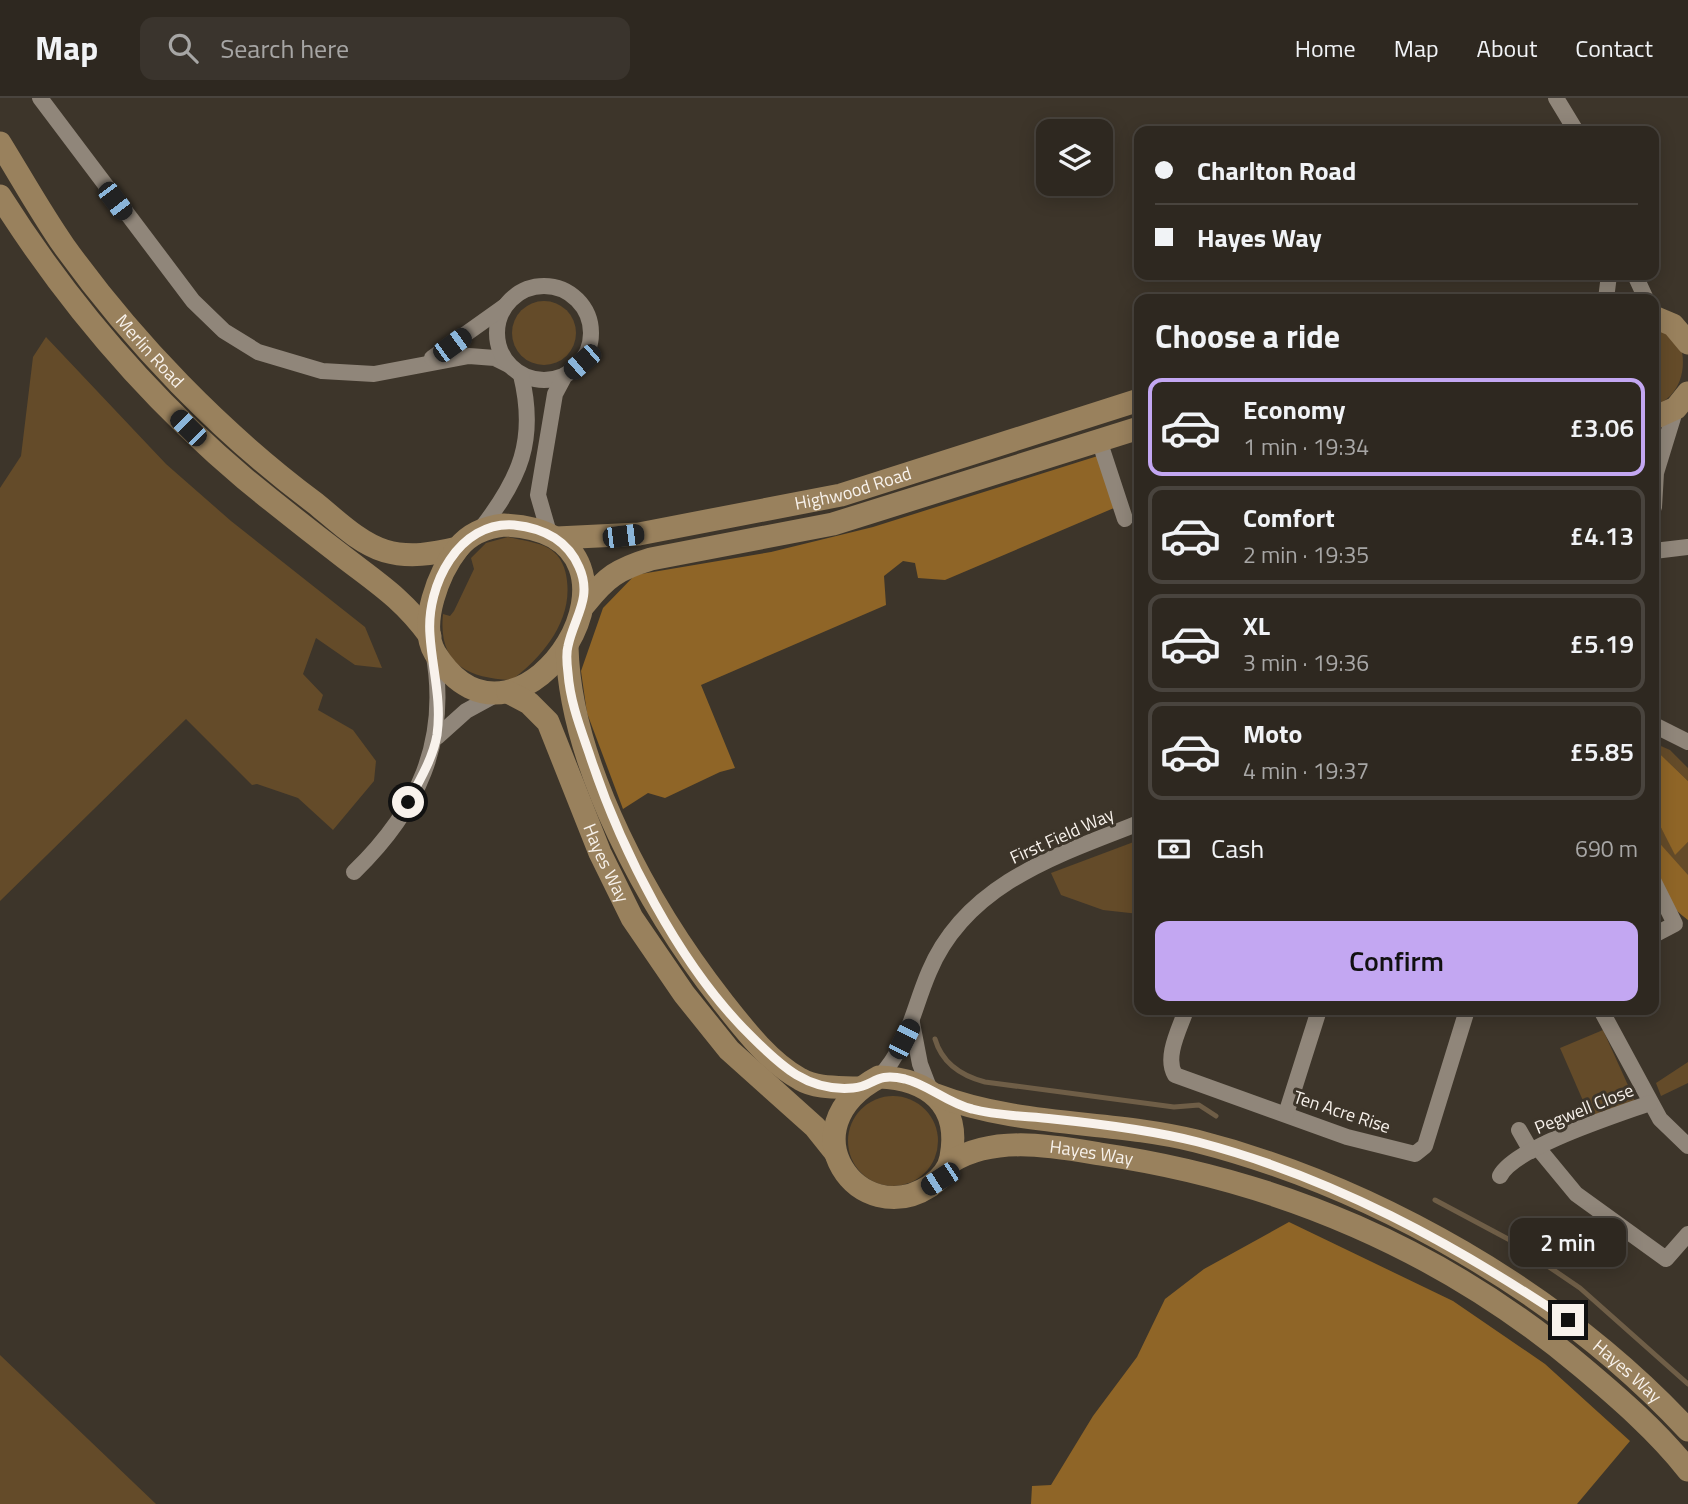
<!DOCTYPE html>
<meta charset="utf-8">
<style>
:root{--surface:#2e2820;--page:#3a342d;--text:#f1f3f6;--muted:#a7a6a5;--line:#49443e;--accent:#c3a7f2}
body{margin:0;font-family:"Titillium Web",sans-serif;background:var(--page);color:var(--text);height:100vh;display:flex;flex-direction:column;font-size:26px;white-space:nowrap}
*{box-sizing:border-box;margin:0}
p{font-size:23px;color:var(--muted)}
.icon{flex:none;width:38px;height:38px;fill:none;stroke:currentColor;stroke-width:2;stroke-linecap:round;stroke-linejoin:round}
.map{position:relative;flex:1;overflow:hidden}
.details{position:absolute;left:1134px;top:196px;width:525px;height:721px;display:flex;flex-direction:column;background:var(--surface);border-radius:14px;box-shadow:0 4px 18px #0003,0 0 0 2px var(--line)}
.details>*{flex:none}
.hud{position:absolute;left:1134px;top:28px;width:525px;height:154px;border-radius:14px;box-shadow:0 4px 18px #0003,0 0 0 2px var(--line);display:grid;align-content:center;height:154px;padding:0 21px;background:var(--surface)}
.buttons{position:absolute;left:1036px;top:21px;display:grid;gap:14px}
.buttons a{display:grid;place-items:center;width:77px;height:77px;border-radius:14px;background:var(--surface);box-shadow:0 4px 18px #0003,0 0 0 2px var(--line);font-size:35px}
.end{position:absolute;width:32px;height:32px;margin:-16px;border:9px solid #f8f2ec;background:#111;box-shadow:0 0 0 4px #111}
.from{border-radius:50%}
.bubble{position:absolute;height:49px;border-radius:14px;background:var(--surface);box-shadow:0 4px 18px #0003,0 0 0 2px var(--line);font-size:23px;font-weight:600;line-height:49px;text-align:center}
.car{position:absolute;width:21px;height:42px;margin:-21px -10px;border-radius:9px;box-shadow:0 0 5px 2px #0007;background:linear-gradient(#222 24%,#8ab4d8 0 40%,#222 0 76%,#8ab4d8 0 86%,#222 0)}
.hud b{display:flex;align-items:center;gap:24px;height:66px;font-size:26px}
.hud b+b{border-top:2px solid var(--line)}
.hud i{width:18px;height:18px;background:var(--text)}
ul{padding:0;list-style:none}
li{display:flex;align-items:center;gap:21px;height:98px;margin:0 14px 10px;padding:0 7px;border:4px solid var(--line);border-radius:14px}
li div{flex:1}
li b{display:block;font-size:26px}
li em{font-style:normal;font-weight:600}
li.selected{border-color:var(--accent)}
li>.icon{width:63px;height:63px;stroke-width:1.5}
h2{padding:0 21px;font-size:32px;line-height:84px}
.pay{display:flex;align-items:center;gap:18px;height:77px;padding:0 21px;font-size:26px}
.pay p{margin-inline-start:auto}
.button{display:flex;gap:14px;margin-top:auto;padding:14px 21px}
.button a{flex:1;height:80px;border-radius:14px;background:var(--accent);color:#111;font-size:28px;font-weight:600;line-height:80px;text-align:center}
header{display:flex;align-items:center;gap:42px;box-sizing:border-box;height:98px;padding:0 35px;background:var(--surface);border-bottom:2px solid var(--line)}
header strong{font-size:33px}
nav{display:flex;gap:38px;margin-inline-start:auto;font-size:24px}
.search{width:490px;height:63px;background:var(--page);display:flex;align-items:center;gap:18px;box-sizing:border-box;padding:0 24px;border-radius:14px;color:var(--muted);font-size:26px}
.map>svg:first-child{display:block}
.green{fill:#644b29}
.forest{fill:#8f6527}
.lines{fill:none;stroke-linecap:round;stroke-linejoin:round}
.stream{stroke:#6f5e47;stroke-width:5}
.street{stroke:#90867a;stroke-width:16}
.secondary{stroke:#99815d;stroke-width:23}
.route{stroke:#f8f2ec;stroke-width:9}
.labels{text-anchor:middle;stroke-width:6;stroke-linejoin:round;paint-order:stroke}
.street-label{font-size:18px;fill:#f8f2ec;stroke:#3d352a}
</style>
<header>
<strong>Map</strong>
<div class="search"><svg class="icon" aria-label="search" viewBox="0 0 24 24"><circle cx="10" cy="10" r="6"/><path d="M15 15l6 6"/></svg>Search here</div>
<nav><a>Home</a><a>Map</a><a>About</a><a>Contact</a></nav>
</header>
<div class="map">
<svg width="1688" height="1406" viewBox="0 0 1688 1406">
<rect width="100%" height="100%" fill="#3d352a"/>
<g class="green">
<circle cx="544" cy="235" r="32"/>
<path d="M1654,226C1662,231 1675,238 1680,246C1688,270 1680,299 1654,308Z"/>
<path d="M46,239L166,366L231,423L365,529L382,570L355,567L316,540L303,576L323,597L318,612L353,632L376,663L374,683L333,732L298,700L257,686L252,687L186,621L0,803V390L21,358L33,259Z"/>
<path d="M508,439C520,442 539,444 550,451C561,458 566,471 567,483C572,524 542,559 512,582C467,580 438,566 443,516L450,518L454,513L474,471L471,460L486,445Z"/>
<path d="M1654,645L1670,652L1688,670V683L1661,657L1654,658Z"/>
<path d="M1654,716L1675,756L1688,744V822L1654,775Z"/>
<path d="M1139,742V816L1103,812L1061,797L1051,775Z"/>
<path d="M1603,932L1636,1005L1591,1021L1560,950Z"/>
<path d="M1688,964V985L1661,998L1656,985Z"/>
<circle cx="893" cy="1043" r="45"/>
<path d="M0,1257L156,1406H0Z"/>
</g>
<g class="forest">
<path d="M1104,356L1121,407L945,482L918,480L915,465L903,463L884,478L886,507L701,587L735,670L720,674L665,700L648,695L623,711L587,615L581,573L603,510L635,477L771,454L873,429Z"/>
<path d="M1661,657L1688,683V744L1675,757L1654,716V658Z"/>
<path d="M1654,739L1688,777V822C1657,800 1654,775 1654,739Z"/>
<path d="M1289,1124L1453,1203L1545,1266L1630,1343L1577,1406H1031L1032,1388L1051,1387L1093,1318L1137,1259L1165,1201L1204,1171Z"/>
</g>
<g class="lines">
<g class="stream">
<path d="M935,941C942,965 962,978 985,984L1174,1009L1199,1007L1216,1018"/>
<path d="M1435,1102L1508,1141L1580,1190L1688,1286"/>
</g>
<g class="street">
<path d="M40,0L193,203L224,233L258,254L322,273L374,276L469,258L495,260L509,267"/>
<path d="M1556,0L1576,33"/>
<path d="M1635,177L1646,201"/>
<circle cx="544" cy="235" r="47"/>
<path d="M1606,201L1609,177"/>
<path d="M432,260L505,208"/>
<path d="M1099,342L1125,421"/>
<path d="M1654,409L1656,375L1676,310"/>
<path d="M480,432C520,381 537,342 521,277"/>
<path d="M549,435L538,397L555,296L563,281"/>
<path d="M1654,453L1688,449"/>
<path d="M1654,627L1688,644"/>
<path d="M437,639L466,613L499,595"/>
<path d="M354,774C418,712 450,643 433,553"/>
<path d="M1654,784L1675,826L1654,837"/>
<path d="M1186,912C1180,930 1164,959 1175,977L1347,1039L1415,1056L1425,1048L1467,912"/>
<path d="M1601,912L1660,1021L1688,1048"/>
<path d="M912,925L920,966L930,992"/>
<path d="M879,979C908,949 913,911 929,874C966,786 1057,757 1139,725"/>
<path d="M1286,1016L1319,912"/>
<path d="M1519,1032L1531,1053"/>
<path d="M1538,1050L1576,1096L1666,1161L1688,1136"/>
<path d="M1500,1078C1515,1049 1617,1017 1650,1005"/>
</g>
<g class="secondary">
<path id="s1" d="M0,45C21,79 41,115 64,148C133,244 220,334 315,405C336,422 359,445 385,453C409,460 433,456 458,450"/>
<path d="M0,98C67,204 148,299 245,381C278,408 311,434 345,460C379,486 404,502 430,538"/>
<path d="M1654,219L1673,227L1688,245"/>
<path d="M1654,320L1676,310L1688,295"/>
<path d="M504,427C681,434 520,692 435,555C418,526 439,474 458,450C470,435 486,429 504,427Z"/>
<path id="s2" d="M557,440L639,436L841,397L1139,302"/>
<path d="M585,506C606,479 618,471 651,461L833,426L1139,330"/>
<path d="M567,549C570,668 650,811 722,903C744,931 769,964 800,981C817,991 839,989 857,990"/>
<path id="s3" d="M508,594L529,605L548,624L600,755L632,820L684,896L729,952L815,1029L835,1054"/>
<path d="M879,979C928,981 961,1006 951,1059C949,1072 940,1081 930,1088C859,1134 784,1030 879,979Z"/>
<path id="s4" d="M936,997C1019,1029 1111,1022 1196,1043C1376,1089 1562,1196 1688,1332"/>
<path id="s5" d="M951,1064C994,1037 1052,1048 1100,1056C1279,1082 1443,1152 1582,1269C1619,1300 1658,1334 1688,1372"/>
</g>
</g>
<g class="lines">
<path class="route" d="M408,704C419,684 433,660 437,637C442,602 432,570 430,537C426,487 459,423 514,427C543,430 567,441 579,469C593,500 574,519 568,548C566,555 567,567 568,575C570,603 580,629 589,655C620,750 679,868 752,939C781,968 808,994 853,990C875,988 874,974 905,981C929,987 947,1005 972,1011C998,1018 1027,1018 1053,1021C1102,1026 1151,1032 1198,1044C1332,1079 1454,1146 1568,1222"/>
</g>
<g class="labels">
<g class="street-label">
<text dy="6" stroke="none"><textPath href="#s1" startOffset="257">Merlin Road</textPath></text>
<text dy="6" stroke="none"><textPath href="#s2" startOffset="301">Highwood Road</textPath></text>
<text transform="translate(1062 738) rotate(-24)" y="6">First Field Way</text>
<text dy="6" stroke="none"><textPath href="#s3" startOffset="203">Hayes Way</textPath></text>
<text transform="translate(1584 1011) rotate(-22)" y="6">Pegwell Close</text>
<text transform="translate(1342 1014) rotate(18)" y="6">Ten Acre Rise</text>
<text dy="6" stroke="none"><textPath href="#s5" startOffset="144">Hayes Way</textPath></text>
<text dy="6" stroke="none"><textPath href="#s4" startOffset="758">Hayes Way</textPath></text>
</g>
</g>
</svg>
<div class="buttons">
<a><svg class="icon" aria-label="layers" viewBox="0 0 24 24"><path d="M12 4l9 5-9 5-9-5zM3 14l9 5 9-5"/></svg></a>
</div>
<i class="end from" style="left:408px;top:704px"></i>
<i class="end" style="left:1568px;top:1222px"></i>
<div class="bubble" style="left:1510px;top:1120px;width:116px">2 min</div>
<i class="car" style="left:115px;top:103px;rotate:143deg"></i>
<i class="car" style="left:452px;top:247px;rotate:54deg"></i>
<i class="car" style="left:582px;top:264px;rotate:229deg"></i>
<i class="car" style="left:188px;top:330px;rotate:315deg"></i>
<i class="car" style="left:623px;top:438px;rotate:83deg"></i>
<i class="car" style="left:904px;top:941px;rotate:27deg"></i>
<i class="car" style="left:940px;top:1081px;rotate:237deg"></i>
<div class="hud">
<b><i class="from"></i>Charlton Road</b>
<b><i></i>Hayes Way</b>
</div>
<section class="details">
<h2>Choose a ride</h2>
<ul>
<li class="selected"><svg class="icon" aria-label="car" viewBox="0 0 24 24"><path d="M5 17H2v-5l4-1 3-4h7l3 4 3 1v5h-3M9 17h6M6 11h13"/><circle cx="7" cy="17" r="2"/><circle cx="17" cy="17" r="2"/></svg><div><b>Economy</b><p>1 min · 19:34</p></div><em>£3.06</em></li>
<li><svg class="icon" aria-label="car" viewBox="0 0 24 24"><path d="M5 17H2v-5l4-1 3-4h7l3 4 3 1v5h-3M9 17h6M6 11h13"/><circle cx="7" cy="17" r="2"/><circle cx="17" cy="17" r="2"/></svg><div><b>Comfort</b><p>2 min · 19:35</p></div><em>£4.13</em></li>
<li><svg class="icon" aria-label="car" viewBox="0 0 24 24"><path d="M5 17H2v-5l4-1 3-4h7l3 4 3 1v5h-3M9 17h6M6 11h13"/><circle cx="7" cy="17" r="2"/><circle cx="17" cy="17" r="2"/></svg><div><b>XL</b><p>3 min · 19:36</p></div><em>£5.19</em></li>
<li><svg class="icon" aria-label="car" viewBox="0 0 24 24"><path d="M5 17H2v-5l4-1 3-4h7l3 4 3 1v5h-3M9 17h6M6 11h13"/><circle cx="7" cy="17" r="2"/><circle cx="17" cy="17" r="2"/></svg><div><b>Moto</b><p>4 min · 19:37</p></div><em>£5.85</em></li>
</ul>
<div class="pay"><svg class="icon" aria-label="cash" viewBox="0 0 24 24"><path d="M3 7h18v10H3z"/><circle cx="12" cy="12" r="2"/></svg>Cash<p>690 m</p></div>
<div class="button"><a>Confirm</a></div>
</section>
</div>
